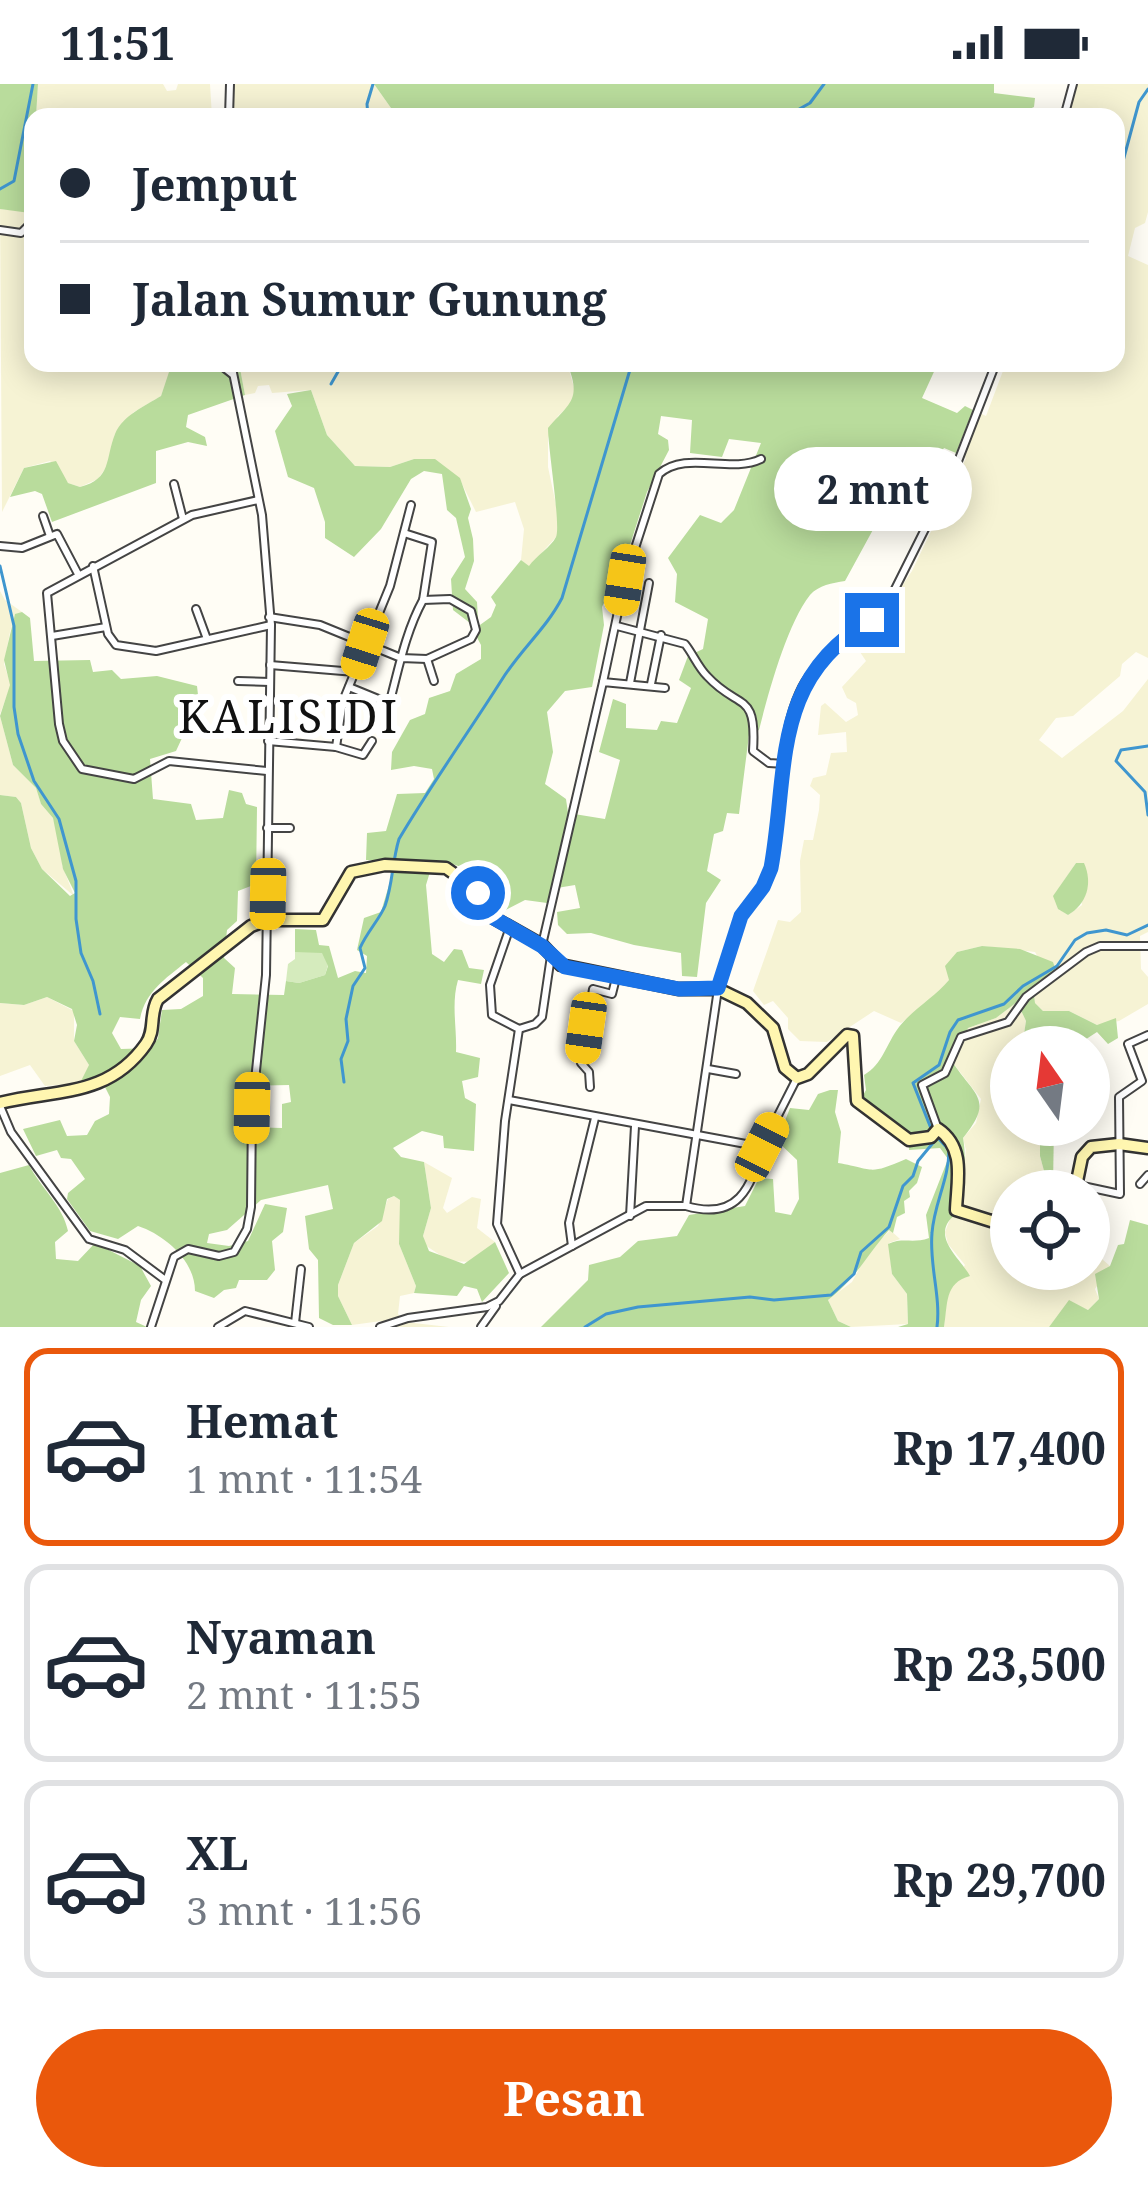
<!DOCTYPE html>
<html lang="id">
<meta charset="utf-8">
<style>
:root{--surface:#fff;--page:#f2f2f3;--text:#1f2937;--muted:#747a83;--line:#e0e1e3;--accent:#ea580c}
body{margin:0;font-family:"Noto Serif",serif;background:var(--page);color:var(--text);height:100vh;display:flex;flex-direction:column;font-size:45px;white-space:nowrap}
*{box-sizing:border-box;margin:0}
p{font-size:39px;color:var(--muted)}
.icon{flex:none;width:66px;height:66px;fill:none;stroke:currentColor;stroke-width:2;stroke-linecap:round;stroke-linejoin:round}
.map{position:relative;height:1243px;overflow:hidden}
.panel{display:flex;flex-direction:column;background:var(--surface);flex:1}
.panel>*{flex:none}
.top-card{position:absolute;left:24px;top:24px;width:1101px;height:264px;border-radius:24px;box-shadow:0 6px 30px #0003;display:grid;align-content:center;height:264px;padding:0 36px;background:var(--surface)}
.needle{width:78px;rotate:346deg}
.tools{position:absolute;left:990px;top:942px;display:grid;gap:24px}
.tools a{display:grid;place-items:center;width:120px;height:120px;border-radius:50%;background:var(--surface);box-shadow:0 6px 30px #0003;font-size:60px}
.end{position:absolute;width:54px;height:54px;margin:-27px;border:15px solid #1a73e8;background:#fff;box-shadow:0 0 0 6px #fff}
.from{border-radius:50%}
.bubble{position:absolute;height:84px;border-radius:42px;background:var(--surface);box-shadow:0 6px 30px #0003;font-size:39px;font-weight:700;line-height:84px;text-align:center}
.car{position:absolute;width:36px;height:72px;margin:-36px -18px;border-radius:15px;box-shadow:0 0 9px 3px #0007;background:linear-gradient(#f5c518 24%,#345 0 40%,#f5c518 0 76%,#345 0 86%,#f5c518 0)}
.top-card b{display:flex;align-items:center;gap:42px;height:114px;font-size:45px}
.top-card b+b{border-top:3px solid var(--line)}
.top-card i{width:30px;height:30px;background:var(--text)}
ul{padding:21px 0 0;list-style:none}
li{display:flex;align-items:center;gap:36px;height:198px;margin:0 24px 18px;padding:0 12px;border:6px solid var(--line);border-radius:24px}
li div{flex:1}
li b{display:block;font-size:45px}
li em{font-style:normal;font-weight:700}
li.active{border-color:var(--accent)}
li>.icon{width:108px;height:108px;stroke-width:1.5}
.button{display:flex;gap:24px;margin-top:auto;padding:24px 36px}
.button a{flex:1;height:138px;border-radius:72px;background:var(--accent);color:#fff;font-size:48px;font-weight:700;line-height:138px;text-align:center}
.status{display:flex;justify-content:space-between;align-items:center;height:84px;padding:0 60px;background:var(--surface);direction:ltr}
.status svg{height:33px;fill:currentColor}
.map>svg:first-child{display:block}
.farmland{fill:#f6f3d4;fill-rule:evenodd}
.green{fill:#d5ebbd}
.forest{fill:#b9dc9c;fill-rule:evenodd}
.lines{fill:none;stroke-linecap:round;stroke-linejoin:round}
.stream{stroke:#3f96cf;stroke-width:3}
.street-casing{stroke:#444;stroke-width:10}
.secondary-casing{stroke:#333;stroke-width:15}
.street{stroke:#fff;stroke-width:6}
.secondary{stroke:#fff6b0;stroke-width:10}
.route{stroke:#1a73e8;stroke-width:15}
.labels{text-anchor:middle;stroke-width:12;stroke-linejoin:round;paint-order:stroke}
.quarter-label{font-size:45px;letter-spacing:3px;fill:#111;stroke:#fff}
</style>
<div class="status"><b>11:51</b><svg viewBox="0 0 49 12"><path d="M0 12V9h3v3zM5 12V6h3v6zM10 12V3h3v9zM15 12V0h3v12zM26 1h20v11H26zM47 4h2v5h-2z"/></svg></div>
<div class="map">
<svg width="1148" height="1243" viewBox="0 0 1148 1243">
<rect width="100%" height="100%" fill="#fffdf5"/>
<g class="farmland">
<path d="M38,0H163L167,7L176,6L178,0H210L212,33H36Z"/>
<path d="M233,0H374L391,24L405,33H231Z"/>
<path d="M1076,0H1148V128L1145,139L1135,144L1128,172L1148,181V574L1136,568L1122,580L1120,592L1073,632L1056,634L1039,656L1062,674L1123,627L1148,595V848L1140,852L1141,885L1148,893V920L1119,937L1097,941L1069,927H1043L1035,919L1033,903L1049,894L1035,868L982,862L957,868L950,895L933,916L901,939L874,927L827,958L800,957L788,945V934L773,917L764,921L753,907L778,836L790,838L801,828L800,777L804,756H813L819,726L820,711L810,702L813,694L826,691L831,669L847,668L846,648L818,651L821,622L825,619L846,638L858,631L856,619L847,614L842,603L866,577L854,559L864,552L876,553L879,536L912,487L966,374L956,369L973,326L986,332L1006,279H1116V33H1066ZM1076,779L1082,821L1068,831L1059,825L1063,798Z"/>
<path d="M0,125L33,128V279L172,282L161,312L134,328L115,350L110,378L98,395L80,403L68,399L50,377L24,384L2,428Z"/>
<path d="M239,279H567L575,307L573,318L558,332L548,354V383L559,435L557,452L529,483L521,476L524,445L515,418L476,428L459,394L414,375L390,383L355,382L327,351L311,306L272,309L269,301L258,302L255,309L245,311Z"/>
<path d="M0,507L5,516L22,528L15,531L10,548L4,580L11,601L0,630Z"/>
<path d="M0,632L13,681L36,704L41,720L53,734L62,765V781L74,812L42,785L31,764L21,719L16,713L0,711Z"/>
<path d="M47,913L74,927V957L89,981L88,988L80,999L45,1002L30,981L0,992V919L24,921Z"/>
<path d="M1017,918L1026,937L1022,963H1011V1041H1040V1072L1047,1098L1060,1107H1011V1131L1006,1139L1011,1185H1089V1121L1107,1126L1102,1175L1110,1182L1095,1205L1099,1215L1088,1226L1069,1217L1049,1243H944L947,1208L965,1181L948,1160L945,1148L962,1104L966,1066L963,1054L976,1039L981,1015L953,979L968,944L996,934Z"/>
<path d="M424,1078L452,1094L443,1124L447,1129L472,1113L481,1115L477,1144L495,1158L472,1178L449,1177L425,1161L423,1152L431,1124Z"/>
<path d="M394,1112L400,1116L403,1130L399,1160L416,1202L414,1209L400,1212L398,1230L405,1238L449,1243H386L381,1237L352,1241L338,1212V1201L354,1159L378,1142L388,1115Z"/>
<path d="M890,1146L900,1155L889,1159L892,1190L907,1210L908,1240L851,1243L838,1237L828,1216L852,1198L868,1169Z"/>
</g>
<path class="green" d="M315,866L323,869L328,881L325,891L299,899L286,897L288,880L295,875V868Z"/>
<g class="forest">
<path d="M0,0H38L36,33H33L30,129L0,125Z"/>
<path d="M374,0H994V9L1035,14L1034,23L1025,27H1004L1002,33H405L391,24Z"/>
<path d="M172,279H239L245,311L188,331L186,343L205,353L207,362L188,358L156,367V399L52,438L42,410L35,407L10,413L24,384L56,377L68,399L80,403C112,395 105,375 115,350C123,331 145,322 161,312Z"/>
<path d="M567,279H734V283L793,288L796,279H938L922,314L957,329L965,322L973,326L956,369L944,364L936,376L926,377L904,423L892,425L885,440L875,442L845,497C832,499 819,501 810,511C787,540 768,610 759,646L749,651L739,730L727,729L723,747L714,750L707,787L721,796L706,819L697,893L682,892L681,869L634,861L591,849L567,850L558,841L557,828L580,824L575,801L551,805L547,819L525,816L498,830C489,798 467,777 433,778L426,801L432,870L444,878L454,865L462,866L469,884L484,886L481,900L458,896C451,920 457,943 456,968L480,974L478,993L462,997L465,1014L476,1020L474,1067L444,1064L443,1052L422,1047L393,1064L401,1073L424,1078L431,1124L423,1152L429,1167L464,1180L495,1158L509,1189L482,1218L477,1205L464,1202L457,1212L414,1209L416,1202L399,1160L400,1116L394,1112L387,1115L382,1137L354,1159L338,1201V1212L352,1241H333L319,1234L318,1176L309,1165L305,1132L333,1125L328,1101L261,1116L227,1146L209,1150L207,1159L229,1162L248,1157L265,1120L287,1124L283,1148L272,1157L275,1186L267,1196H239L236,1204L224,1206L214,1214L195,1207C195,1177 165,1151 138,1142L118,1155L90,1147L67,1115L68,1109L85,1095L71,1075L61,1074L57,1066L36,1072L23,1045L60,1036L67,1052L87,1051L95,1037L109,1030L110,1013L99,991L80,999L89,981L74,957L77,941L72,925L47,913L24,921L0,919V711L16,713L21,719L31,764L42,785L70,812L75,809L63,785L53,734L41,720L36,704L13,681L0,632L10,601L4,576L15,530L22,528L30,534L34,577L90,576L93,588L112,586L121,595L157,592L197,602L201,637L188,641L176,667L150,675L153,715L191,720L196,736L223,734L229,706L242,709L246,720L257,723L256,800L238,807L237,837L227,846L224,874L235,884L232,910L284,911L286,897L299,899L325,891L328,882L322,869L295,868V845L316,846L319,861L329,862L338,894L355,887L366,889L367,872L357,866L364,834L381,828L392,791L385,777L366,776L367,749L386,747L397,710L425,709L434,695L432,685L414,682L391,686L392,668L410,636L425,630L429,614L450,607L456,590L481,575V561L473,546L491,533L496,521L491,513L521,476L529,482C536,472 551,463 556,453C561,443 548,364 548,344C570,318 582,316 567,279ZM661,332L692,336L690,369L722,373L729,355L761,359L734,426L721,439L700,431L668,474L677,490L675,518L708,535L703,565L688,572L679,596L691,604L677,639L661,637L657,646L626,644V620L613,615L599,668L620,676L605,735L568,729L566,715L545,700L553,668L547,628L565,607L592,603L604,541L602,523L629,464L647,408L669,366L668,356L658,350ZM186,878L203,894V912L181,925L162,926L158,954L152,964L121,965L112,949L120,933L140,935C145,908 165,895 186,878ZM289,1001L291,1018L282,1020V1044L246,1043V1002Z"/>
<path d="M311,306L327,351L355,382L390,383L414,375H435L460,394L471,425L468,434L473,455L474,477L465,505L477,518L478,535L470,539L453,526L451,495L465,473L456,434L447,426L442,390L424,387L411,395L381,445L354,473L325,454V438L314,404L288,393L275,347L292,322L287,310Z"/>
<path d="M1076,779H1084C1093,799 1087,820 1068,831L1058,825L1053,812Z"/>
<path d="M982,862L1020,865L1053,878L1056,887L1033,903L1035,919L1043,927H1069L1097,941L1116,934L1118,954L1108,960L1097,948L1074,963H1022L1026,937L1017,918L996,934L968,944L953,979C976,1013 994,1016 963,1054C966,1068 966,1112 960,1124C955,1133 945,1136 945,1149C945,1164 963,1179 970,1192C944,1199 948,1220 944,1243H898L908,1240L907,1210L892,1190L888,1160C903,1153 913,1160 929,1154L926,1131L948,1075L940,1064L909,1066L908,1047L862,1013L866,1006L864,991C883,980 886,960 899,943C912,926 935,913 949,896L945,882L957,868Z"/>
<path d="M830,1006H838L835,1028L841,1048L838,1079C875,1085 867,1092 906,1075L922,1083L917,1099L909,1107L910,1113L904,1117L905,1129L897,1133L893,1149L889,1146C867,1171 855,1196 828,1216L838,1237L851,1243H541L588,1196L589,1181L620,1173L638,1157L677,1152L689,1131L745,1122L759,1094L773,1095L775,1128L791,1131L799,1115L797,1076L777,1057L790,1024L809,1026L818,1010Z"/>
<path d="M1040,1041H1054L1053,1101L1047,1098L1040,1072Z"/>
<path d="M29,1081C41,1104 63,1122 68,1147L55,1158L56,1175L78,1177L95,1159L140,1182L151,1202L141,1216L136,1238L147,1243H0V1089Z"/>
<path d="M1130,1136L1148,1141V1243H1049L1069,1216L1088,1226L1099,1215L1095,1190L1110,1182L1118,1161L1124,1160Z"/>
</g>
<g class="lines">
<g class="stream">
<path d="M368,33L367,20L373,0"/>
<path d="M785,33L810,19L824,0"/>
<path d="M1116,103L1139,18L1148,5"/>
<path d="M0,105L14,97L33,0"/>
<path d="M331,300L343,279"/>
<path d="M0,482L14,542V623L18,650L34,697L59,735L76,797V835L81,869L93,897L100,930"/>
<path d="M1148,662L1121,666L1116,677L1145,708L1148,731"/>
<path d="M344,998L341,975L348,957L346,935L353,902L365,884L360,864C367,848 379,836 385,822C393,799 392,778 399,755C431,701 468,649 501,597C520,566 546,545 562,514L632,279"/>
<path d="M932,1047L913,999L939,981L950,948L958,936L1004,920L1023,902L1057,882L1075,856L1087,849L1106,846L1127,851L1148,841"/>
<path d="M585,1243L606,1230L638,1223L750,1213L774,1216L831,1211L854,1190L861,1168L889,1143L903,1102L913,1092L918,1077L937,1054"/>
<path d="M937,1243C941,1212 929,1181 932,1149C934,1120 949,1095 949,1066L938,1054"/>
</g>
<defs>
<g id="street">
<path d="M229,33L230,0"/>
<path d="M1064,33L1073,0"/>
<path d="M0,146L21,149L33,137"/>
<path d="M218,279L232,290"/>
<path d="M174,400L183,435"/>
<path d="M258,416L192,431L47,509L59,640L63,657L82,685L134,695L169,677L267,687"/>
<path d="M43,432L50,452"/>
<path d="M404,449L432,458L423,516"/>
<path d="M0,462L22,464L57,450L78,490"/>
<path d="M93,482L108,550L116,561L156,567L271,541"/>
<path d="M196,525L207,555"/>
<path d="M269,533L320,541L401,574L427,575L471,555L476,546L471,527L450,515L423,516C406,547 399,583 390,617L388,619L349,603"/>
<path d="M617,542L685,560C693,570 698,583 707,592C739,627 757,606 753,667L769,679L785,680"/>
<path d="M52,552L106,543"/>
<path d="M427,575L434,597"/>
<path d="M270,581L355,588"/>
<path d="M238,597L270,598"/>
<path d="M603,598L625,495L659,390C686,366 730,390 761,375"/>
<path d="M630,599L649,499"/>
<path d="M651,600L661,551"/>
<path d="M268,657L336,663L363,671L372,657"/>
<path d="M336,663L343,617L390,502L411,421"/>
<path d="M267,744H290"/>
<path d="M510,843L490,901L492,931L519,945L505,1037L497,1140L520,1190"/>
<path d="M542,861L603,598L665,604"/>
<path d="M519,945L535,940L542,933L551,872"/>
<path d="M708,985L736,990"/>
<path d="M590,1003L589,988L581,979L593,905L612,910L616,894"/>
<path d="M509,1016L762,1063L797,994"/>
<path d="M0,1022L11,1048L89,1155L125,1166L164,1195"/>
<path d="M938,1045L922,1001L945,989L961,953L1008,938L1026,913L1086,868L1100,862H1148"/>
<path d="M1140,1100L1148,1091"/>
<path d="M1078,1101L1120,1110L1119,1013L1142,997L1128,960L1148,951"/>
<path d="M686,1122C738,1137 751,1104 762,1063"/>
<path d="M630,1132L635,1042"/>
<path d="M572,1162L569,1139L595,1034"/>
<path d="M295,1239L301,1185"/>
<path d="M151,1243L174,1173L188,1165L219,1172L234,1168L247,1145L251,1123L252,1025L266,891L271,541L262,431L231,279"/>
<path d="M218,1243L245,1227L309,1243"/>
<path d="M380,1243L408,1234L487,1223L499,1217L520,1190L646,1122H686L718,905L741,832L763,803L771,784C781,730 777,635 809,592C832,562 870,545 890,515L955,385L996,279"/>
<path d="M481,1243L496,1222"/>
</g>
<g id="secondary">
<path d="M0,1019C55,1005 108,1014 146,960C156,946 149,930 158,915L251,842L267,836H323L351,788L385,781L446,784L470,801L492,833L542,861L561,881L678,905H718L747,919L773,944L785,984L797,994L808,990L847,951L853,952L857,1017L909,1056L931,1053L938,1045C966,1064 957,1097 956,1126L991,1137L1011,1135"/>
<path d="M1075,1107L1082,1073L1091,1063L1119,1060L1148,1064"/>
</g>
</defs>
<use href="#street" class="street-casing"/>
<use href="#secondary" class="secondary-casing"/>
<use href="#street" class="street"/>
<use href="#secondary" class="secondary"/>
</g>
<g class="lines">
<path class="route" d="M478,809L492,833L542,862L565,883L679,905L718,904L741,832L763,803L771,784C789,685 770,594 872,536"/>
</g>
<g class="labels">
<g class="quarter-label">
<text x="289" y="649">KALISIDI</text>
</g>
</g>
</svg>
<div class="tools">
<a><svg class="needle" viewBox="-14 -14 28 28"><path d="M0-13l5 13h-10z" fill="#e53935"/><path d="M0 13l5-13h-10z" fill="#747a83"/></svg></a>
<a><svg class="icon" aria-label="locate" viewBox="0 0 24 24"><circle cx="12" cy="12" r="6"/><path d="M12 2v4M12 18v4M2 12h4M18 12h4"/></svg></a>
</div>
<i class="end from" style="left:478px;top:809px"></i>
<i class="end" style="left:872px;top:536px"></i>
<div class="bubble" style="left:774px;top:363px;width:198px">2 mnt</div>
<i class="car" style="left:625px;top:496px;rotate:189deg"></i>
<i class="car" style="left:365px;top:560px;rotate:198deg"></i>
<i class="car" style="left:268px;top:810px;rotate:181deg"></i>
<i class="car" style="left:586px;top:944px;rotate:188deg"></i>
<i class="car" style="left:252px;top:1024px;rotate:181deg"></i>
<i class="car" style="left:762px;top:1063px;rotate:27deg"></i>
<div class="top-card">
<b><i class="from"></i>Jemput</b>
<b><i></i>Jalan Sumur Gunung</b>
</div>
</div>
<section class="panel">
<ul>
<li class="active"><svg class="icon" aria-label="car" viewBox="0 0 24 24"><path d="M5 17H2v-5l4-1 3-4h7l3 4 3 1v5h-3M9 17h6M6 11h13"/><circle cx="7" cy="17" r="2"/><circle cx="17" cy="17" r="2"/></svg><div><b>Hemat</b><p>1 mnt · 11:54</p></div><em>Rp 17,400</em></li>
<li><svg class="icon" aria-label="car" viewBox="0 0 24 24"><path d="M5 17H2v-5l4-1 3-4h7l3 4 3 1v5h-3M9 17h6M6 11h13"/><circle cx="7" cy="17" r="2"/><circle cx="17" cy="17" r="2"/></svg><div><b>Nyaman</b><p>2 mnt · 11:55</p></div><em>Rp 23,500</em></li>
<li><svg class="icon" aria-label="car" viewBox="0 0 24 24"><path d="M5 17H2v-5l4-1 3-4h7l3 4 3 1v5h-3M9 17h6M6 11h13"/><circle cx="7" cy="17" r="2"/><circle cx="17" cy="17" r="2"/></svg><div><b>XL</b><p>3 mnt · 11:56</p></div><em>Rp 29,700</em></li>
</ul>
<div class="button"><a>Pesan</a></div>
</section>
